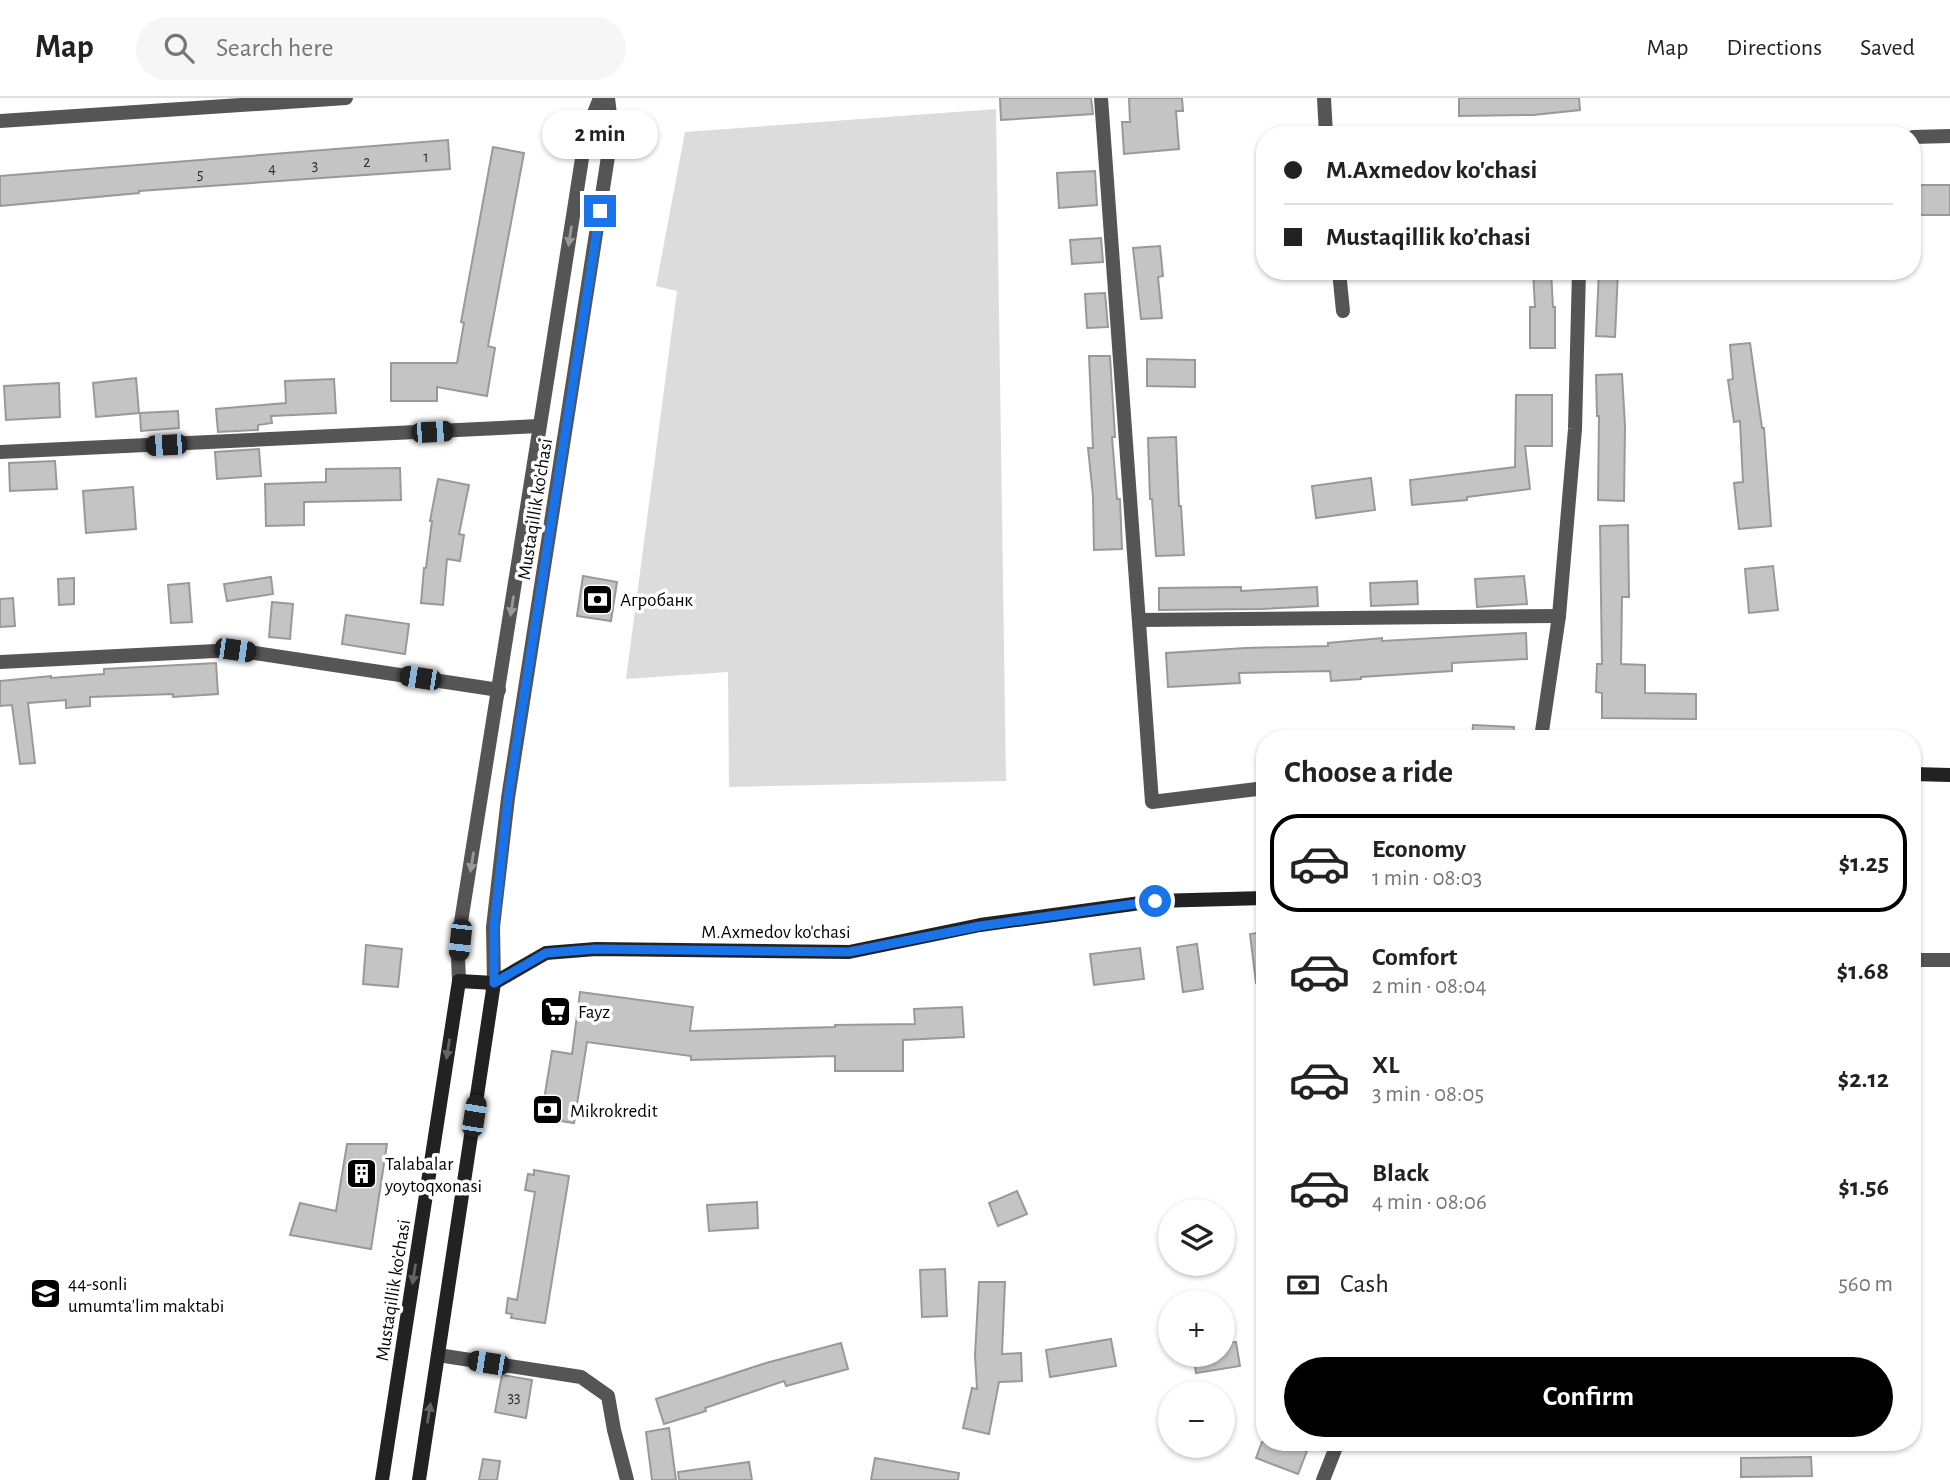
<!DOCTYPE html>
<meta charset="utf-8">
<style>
:root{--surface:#fff;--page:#f6f6f6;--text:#222;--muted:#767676;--line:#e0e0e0;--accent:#000}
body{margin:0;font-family:"Alegreya Sans",sans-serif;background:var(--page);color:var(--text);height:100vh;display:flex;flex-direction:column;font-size:26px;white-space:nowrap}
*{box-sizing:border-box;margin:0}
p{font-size:23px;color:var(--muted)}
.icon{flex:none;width:38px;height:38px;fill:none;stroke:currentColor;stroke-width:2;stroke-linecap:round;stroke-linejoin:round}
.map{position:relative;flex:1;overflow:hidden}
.panel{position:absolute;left:1256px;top:632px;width:665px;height:721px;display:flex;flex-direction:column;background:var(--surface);border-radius:28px;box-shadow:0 2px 5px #0004}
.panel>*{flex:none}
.top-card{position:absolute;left:1256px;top:28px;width:665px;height:154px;border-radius:28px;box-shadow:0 2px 5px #0004;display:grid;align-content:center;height:154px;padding:0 28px;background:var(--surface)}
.fabs{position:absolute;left:1158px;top:1101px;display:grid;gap:14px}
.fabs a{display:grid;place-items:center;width:77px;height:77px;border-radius:50%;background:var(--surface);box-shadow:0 2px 5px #0004;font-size:35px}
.end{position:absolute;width:32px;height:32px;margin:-16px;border:9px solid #1a73e8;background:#fff;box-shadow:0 0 0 4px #fff}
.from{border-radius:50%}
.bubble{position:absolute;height:49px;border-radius:24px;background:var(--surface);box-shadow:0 2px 5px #0004;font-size:23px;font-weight:600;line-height:49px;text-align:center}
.car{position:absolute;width:21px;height:42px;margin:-21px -10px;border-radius:9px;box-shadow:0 0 5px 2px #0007;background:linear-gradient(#222 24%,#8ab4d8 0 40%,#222 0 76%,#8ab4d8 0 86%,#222 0)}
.top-card b{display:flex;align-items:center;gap:24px;height:66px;font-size:26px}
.top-card b+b{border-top:2px solid var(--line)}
.top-card i{width:18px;height:18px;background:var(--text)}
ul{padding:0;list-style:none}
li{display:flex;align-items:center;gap:21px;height:98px;margin:0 14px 10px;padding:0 14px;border:4px solid transparent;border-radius:28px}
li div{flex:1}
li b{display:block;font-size:26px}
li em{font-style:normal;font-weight:600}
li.selected{border-color:var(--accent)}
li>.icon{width:63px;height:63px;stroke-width:1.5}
h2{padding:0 28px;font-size:32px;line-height:84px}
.pay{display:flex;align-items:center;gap:18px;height:77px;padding:0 28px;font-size:26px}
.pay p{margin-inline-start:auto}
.action{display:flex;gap:14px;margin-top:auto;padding:14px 28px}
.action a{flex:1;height:80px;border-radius:42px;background:var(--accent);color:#fff;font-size:28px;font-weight:600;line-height:80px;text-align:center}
header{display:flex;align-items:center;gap:42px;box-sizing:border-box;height:98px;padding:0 35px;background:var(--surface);border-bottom:2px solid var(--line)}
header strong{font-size:33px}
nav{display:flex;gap:38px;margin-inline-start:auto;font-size:24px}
.search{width:490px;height:63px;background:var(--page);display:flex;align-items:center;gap:18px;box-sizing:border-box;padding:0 24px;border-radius:38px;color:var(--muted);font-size:26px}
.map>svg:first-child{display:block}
.green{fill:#dcdcdc}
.building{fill:#c4c4c4;stroke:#999;stroke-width:2}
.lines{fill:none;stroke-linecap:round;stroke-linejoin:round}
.minor{stroke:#555;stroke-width:14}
.tertiary{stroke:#555;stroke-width:14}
.secondary{stroke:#222;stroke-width:14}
.oneway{fill:#999}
.oneway2{fill:#646464}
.route{stroke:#1a73e8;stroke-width:9}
.labels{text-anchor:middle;stroke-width:7;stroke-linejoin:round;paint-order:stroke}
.number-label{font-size:16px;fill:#313131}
.street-label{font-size:19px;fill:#000;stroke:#fff}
.poi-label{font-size:19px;fill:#000;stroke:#fff;text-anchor:start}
</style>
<header>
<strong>Map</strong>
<div class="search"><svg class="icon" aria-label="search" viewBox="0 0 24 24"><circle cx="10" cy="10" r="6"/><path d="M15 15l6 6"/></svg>Search here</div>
<nav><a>Map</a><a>Directions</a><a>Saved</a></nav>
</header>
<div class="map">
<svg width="1950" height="1382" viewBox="0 0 1950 1382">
<rect width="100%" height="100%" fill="#fff"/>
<path class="green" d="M996,11L1006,683L729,689L728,574L626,581L677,193L656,188L685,34Z"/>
<g class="building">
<path d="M1000,0H1091L1093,16L1001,22Z"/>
<path d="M1129,0H1182L1183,13H1176L1179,51L1124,56L1122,24H1130Z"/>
<path d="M1459,0H1579L1580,12L1533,17L1459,18Z"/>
<path d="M448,42L450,71L139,93V95L0,108V78Z"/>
<path d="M493,49L524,55L488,248L495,250L487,298L437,289V303H391V265H457L464,225L461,224Z"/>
<path d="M1095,73L1097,107L1059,110L1057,75Z"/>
<rect x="1913" y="87" width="37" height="30"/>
<path d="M1101,140L1103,164L1072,166L1070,142Z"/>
<path d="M1160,148L1163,178L1158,179L1162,220L1141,221L1133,150Z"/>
<path d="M1533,173H1551L1553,209H1555V250H1530V209H1535Z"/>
<path d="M1599,173H1618L1615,239L1596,238Z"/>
<path d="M1105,195L1108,229L1087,230L1085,196Z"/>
<path d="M1750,245L1762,330H1764L1771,428L1739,431L1734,385L1743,384L1740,323L1734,324L1728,282L1733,281L1730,247Z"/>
<path d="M1089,258H1110L1115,339H1112L1117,401H1120L1122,451L1094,452L1093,398L1088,350H1093Z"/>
<path d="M1147,261L1195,262V289L1147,288Z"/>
<path d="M1622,276L1625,328L1624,403L1598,402L1599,318H1597L1596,277Z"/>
<path d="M136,280L139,315L96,319L93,285Z"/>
<path d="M334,281L336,315L271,318L272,325L258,327V332L218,334L216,311L286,305L285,283Z"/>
<path d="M59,285L60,319L6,322L4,288Z"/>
<path d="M1516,297H1552V348H1525L1530,391L1467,399V402L1412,407L1410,382L1515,369Z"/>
<path d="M178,313L179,330L141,333L140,315Z"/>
<path d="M1176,339L1179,408H1181L1184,457L1156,458L1152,401H1150L1148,340Z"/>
<path d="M259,351L261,378L217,381L215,354Z"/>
<path d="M55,363L57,391L10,393L9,365Z"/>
<path d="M400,370L401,402L304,404V427L266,428L265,386L326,384V371Z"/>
<path d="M1371,380L1375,412L1316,420L1312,388Z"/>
<path d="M438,381L469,387L459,436L464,437L460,463L447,461L443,507L421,505L424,470H426L432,423H430Z"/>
<path d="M133,389L136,431L86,435L83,393Z"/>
<path d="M1628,427L1629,499H1622L1621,566L1645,567V595L1696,596V621L1602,620V595L1596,594L1597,566H1602L1600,428Z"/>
<path d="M1773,468L1778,512L1749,515L1745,471Z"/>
<path d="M583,478L617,484L611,523L577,518Z"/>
<path d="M1524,478L1527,506L1477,509L1475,481Z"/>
<path d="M271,479L273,496L227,503L224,486Z"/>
<path d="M74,480V506L59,507L58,481Z"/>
<path d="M1417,483L1418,506L1371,508L1370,485Z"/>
<path d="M189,485L192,524L171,525L168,487Z"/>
<path d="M1241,489V493L1317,489L1318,508L1261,511L1159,512V490Z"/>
<path d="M13,500L15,528L0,529V501Z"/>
<path d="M272,504L293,506L290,541L269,539Z"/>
<path d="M346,517L409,526L405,556L342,546Z"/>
<path d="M1526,535L1527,561L1452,565V573L1361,579V581L1331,583L1330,573L1239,575L1240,585L1168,589L1166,555L1246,550L1328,548V545L1382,540V543Z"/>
<path d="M216,565L218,596L173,599V596L90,599V608L66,610V602L28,605L35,665L20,666L12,607L0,608V583L51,578V580L104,576V571Z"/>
<path d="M1473,627L1514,629L1513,640H1472Z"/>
<path d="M1265,834V885H1256L1250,836Z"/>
<path d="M1197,846L1203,891L1183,894L1177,849Z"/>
<path d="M366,847L402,851L398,889L363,886Z"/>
<path d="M1140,850L1144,881L1094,887L1090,856Z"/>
<path d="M580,894L693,909L690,933L835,929V927L915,926L914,911L962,909L964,939L903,942V973H835V958L691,962V958L587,944L574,1025L541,1020L552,953L572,956Z"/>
<path d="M347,1046H387L371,1151L290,1137L300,1105L336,1113Z"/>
<path d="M534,1072L569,1078L545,1225L511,1220L512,1216L506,1215L508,1200L517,1202L535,1094L525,1092L528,1076L534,1077Z"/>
<path d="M1017,1093L1027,1116L998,1128L989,1105Z"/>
<path d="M757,1104L758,1130L709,1133L707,1107Z"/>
<path d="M945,1171L947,1218L922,1219L920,1172Z"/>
<path d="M979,1184H1005L1002,1256L1021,1255L1022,1283L999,1284L989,1336L963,1330L972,1290L977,1291L975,1257Z"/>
<path d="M1111,1241L1116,1268L1050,1279L1046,1252Z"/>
<path d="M1236,1244L1240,1268L1196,1275L1193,1256H1223V1245Z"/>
<path d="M841,1245L848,1271L786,1288L784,1283L705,1310L706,1313L664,1326L656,1301L766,1265Z"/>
<path d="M502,1277L532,1282L526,1320L495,1314Z"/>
<path d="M669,1330L676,1382H652L646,1334Z"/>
<path d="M1262,1344H1284L1307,1353L1298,1376L1256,1360Z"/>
<path d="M1811,1359L1812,1378L1741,1379V1360Z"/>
<path d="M875,1360L959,1375L958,1382H871Z"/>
<path d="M483,1361L500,1363L497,1382H479Z"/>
<path d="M749,1364L752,1382H679L678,1374Z"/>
</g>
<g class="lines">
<g class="minor">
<path d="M1101,0L1152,704L1265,690"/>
<path d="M1324,0L1326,37"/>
<path d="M1913,39L1950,38"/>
<path d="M1339,173L1343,213"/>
<path d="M0,354L539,328"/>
<path d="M1139,522L1559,518"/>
<path d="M0,564L235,552L499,592"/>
<path d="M1541,640L1559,518L1575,331L1579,173"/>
<path d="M1913,862H1950"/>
<path d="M438,1257L581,1279L608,1298L614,1332L627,1382"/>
<path d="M1323,1382L1338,1344"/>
</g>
<g class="tertiary">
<path d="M0,23L346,0"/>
<path d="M459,883L458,859L461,824C505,562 544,298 586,35L600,0"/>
<path d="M494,885L493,829L508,700L612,33L608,0"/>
</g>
<g class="secondary">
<path d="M1913,676L1950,677"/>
<path d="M382,1382L459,883L494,885L546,855L596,851L849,854L980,827L1155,803L1265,800"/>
<path d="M419,1382L494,885"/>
</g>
</g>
<defs><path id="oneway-solid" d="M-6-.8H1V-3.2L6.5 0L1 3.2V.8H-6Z" transform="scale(1.75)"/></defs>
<g class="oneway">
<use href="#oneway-solid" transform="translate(570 138) rotate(99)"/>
<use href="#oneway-solid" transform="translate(512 508) rotate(99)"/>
<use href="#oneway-solid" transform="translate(472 764) rotate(99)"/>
</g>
<g class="oneway2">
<use href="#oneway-solid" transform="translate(448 951) rotate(99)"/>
<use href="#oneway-solid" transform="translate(414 1176) rotate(99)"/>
<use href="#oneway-solid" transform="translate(429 1315) rotate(-81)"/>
</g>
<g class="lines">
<path class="route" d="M600,113L508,700L494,829V885L546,855L596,851L849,854L980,828L1155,803"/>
</g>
<defs>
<symbol id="bank-square" viewBox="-11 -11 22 22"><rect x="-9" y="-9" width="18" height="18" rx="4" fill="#000" stroke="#fff"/><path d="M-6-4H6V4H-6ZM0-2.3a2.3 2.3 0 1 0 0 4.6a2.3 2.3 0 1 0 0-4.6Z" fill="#fff"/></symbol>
<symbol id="supermarket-square" viewBox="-11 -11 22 22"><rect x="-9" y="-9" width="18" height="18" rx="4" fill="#000" stroke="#fff"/><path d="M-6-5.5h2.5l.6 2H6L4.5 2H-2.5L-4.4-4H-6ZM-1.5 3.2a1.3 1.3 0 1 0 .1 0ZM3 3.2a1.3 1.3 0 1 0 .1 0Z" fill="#fff"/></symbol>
<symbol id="building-square" viewBox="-11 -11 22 22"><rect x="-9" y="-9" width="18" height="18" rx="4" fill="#000" stroke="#fff"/><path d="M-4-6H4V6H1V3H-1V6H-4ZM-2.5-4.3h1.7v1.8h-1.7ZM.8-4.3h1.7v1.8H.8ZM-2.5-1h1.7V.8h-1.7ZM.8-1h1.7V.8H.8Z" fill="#fff"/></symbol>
<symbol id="school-square" viewBox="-11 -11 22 22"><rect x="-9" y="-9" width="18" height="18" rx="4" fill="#000" stroke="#fff"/><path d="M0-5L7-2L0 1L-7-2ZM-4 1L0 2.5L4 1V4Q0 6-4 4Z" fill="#fff"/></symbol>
</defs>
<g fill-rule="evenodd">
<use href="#bank-square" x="580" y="484" width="35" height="35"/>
<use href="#supermarket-square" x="538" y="896" width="35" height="35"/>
<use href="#bank-square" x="530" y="994" width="35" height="35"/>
<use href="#building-square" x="344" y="1058" width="35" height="35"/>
<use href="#school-square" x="28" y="1178" width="35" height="35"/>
</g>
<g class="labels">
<g class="number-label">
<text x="426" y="64">1</text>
<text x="367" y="69">2</text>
<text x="315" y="72">3</text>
<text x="272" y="75">4</text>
<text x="200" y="81">5</text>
<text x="514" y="1304">33</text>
</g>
<g class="street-label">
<text transform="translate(534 411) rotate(-81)" y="7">Mustaqillik ko’chasi</text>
<text x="776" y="840">M.Axmedov ko'chasi</text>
<text transform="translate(392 1192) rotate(-81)" y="7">Mustaqillik ko’chasi</text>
</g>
<g class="poi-label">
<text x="620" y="508">Агробанк</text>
<text x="578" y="920">Fayz</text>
<text x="570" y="1019">Mikrokredit</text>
<text x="385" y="1072">Talabalar<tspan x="385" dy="22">yoytoqxonasi</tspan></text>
<text x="68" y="1192">44-sonli<tspan x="68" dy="22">umumta'lim maktabi</tspan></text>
</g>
</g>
</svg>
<div class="fabs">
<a><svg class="icon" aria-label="layers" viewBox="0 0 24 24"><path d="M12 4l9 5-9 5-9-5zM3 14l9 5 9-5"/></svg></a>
<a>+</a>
<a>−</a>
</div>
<i class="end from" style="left:1155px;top:803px"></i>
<i class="end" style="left:600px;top:113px"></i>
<div class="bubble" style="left:542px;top:12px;width:116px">2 min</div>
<i class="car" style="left:432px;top:334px;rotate:87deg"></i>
<i class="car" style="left:166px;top:347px;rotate:267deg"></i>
<i class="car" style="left:235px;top:552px;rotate:98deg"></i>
<i class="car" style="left:420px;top:580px;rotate:279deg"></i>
<i class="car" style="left:460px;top:842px;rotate:186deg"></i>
<i class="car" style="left:474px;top:1018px;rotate:9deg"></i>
<i class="car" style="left:488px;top:1265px;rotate:279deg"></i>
<div class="top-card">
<b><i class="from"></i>M.Axmedov ko'chasi</b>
<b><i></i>Mustaqillik ko’chasi</b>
</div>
<section class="panel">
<h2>Choose a ride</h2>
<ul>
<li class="selected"><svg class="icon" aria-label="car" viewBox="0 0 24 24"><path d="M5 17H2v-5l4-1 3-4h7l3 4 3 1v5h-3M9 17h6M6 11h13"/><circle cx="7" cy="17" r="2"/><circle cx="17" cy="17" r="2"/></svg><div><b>Economy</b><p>1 min · 08:03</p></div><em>$1.25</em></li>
<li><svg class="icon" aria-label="car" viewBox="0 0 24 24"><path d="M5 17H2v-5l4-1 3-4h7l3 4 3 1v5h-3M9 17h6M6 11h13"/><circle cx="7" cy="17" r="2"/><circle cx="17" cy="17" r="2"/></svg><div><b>Comfort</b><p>2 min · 08:04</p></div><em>$1.68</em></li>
<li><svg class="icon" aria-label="car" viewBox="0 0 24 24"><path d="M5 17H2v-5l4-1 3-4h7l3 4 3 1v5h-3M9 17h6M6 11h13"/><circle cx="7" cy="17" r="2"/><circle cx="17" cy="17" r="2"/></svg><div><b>XL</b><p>3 min · 08:05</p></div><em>$2.12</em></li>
<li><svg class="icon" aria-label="car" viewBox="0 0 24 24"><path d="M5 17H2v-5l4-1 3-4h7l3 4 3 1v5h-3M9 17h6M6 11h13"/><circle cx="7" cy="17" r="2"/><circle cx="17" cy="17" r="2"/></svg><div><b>Black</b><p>4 min · 08:06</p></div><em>$1.56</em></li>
</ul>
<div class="pay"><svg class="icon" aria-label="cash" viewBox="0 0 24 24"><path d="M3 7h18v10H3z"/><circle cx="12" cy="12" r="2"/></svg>Cash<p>560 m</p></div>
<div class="action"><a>Confirm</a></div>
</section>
</div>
